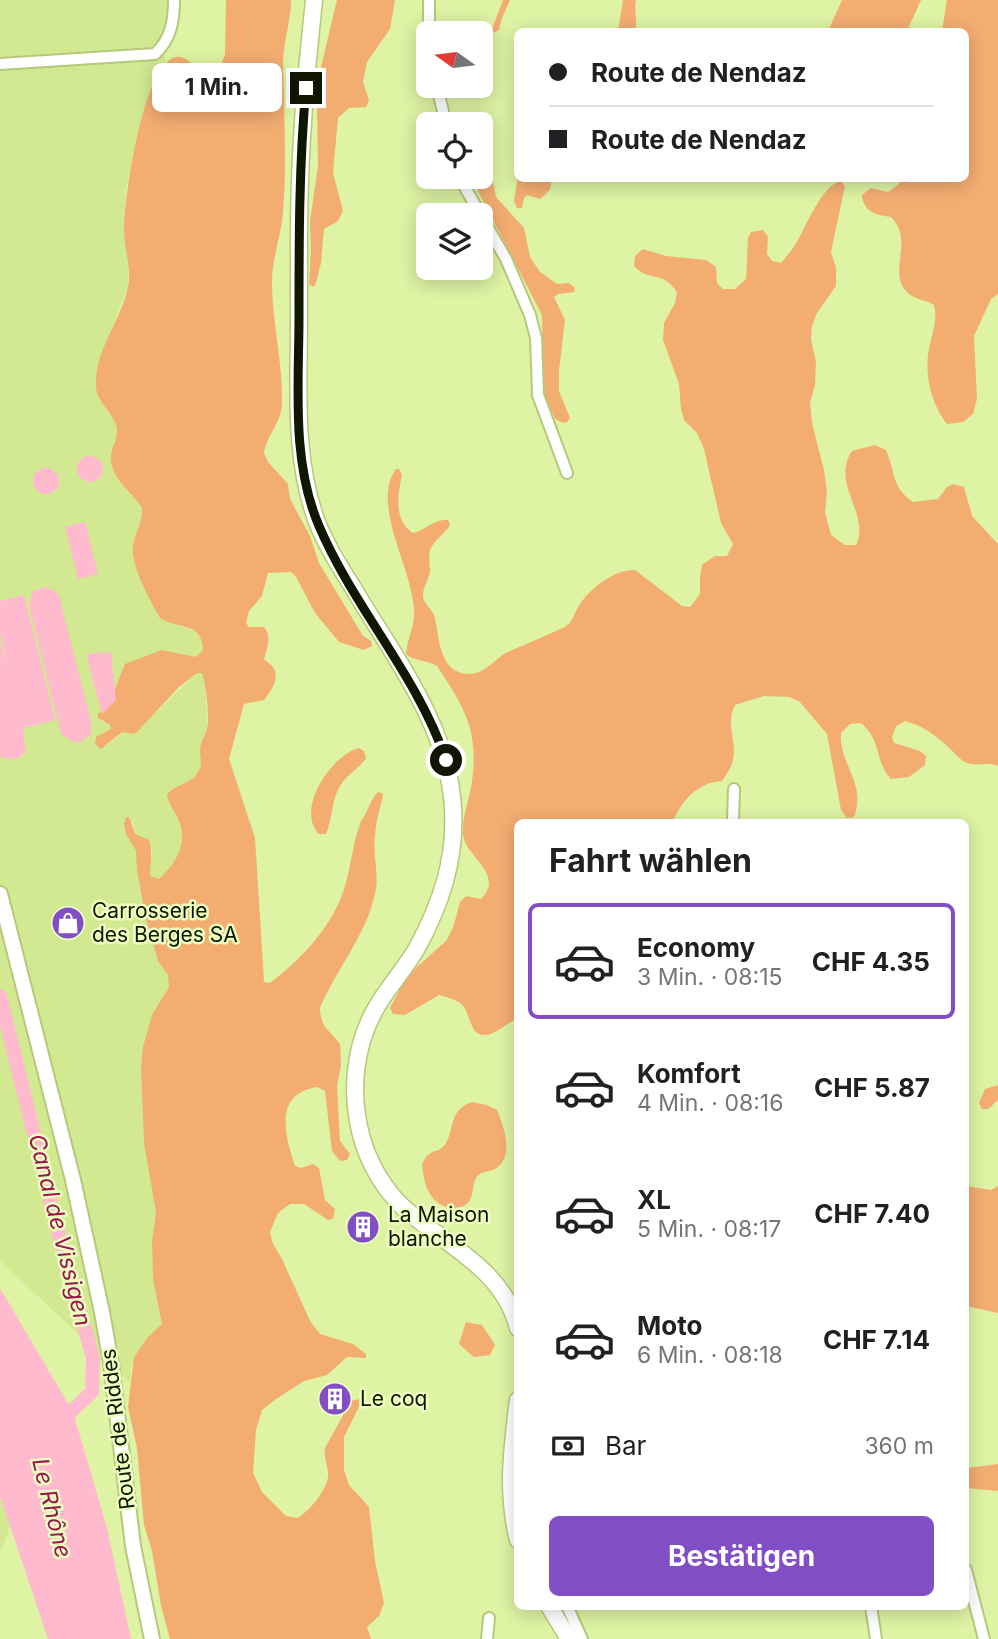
<!DOCTYPE html>
<html lang="de">
<meta charset="utf-8">
<style>
:root{--surface:#fff;--page:#f6f6f6;--text:#202124;--muted:#757577;--line:#e0e0e0;--accent:#824ec6}
body{margin:0;font-family:Inter,sans-serif;background:var(--page);color:var(--text);height:100vh;display:flex;flex-direction:column;font-size:26px;white-space:nowrap}
*{box-sizing:border-box;margin:0}
p{font-size:23px;color:var(--muted)}
.icon{flex:none;width:38px;height:38px;fill:none;stroke:currentColor;stroke-width:2;stroke-linecap:round;stroke-linejoin:round}
.map{position:relative;flex:1;overflow:hidden}
.sheet{position:absolute;left:514px;top:819px;width:455px;height:791px;display:flex;flex-direction:column;background:var(--surface);border-radius:10px;box-shadow:0 4px 18px #0003}
.sheet>*{flex:none}
.guide{position:absolute;left:514px;top:28px;width:455px;height:154px;border-radius:10px;box-shadow:0 4px 18px #0003;display:grid;align-content:center;height:154px;padding:0 35px;background:var(--surface)}
.needle{width:46px;rotate:284deg}
.tools{position:absolute;left:416px;top:21px;display:grid;gap:14px}
.tools a{display:grid;place-items:center;width:77px;height:77px;border-radius:10px;background:var(--surface);box-shadow:0 4px 18px #0003;font-size:35px}
.end{position:absolute;width:32px;height:32px;margin:-16px;border:9px solid #101600;background:#fff;box-shadow:0 0 0 4px #fff}
.from{border-radius:50%}
.bubble{position:absolute;height:49px;border-radius:10px;background:var(--surface);box-shadow:0 4px 18px #0003;font-size:23px;font-weight:700;line-height:49px;text-align:center}
.guide b{display:flex;align-items:center;gap:24px;height:66px;font-size:26px}
.guide b+b{border-top:2px solid var(--line)}
.guide i{width:18px;height:18px;background:var(--text)}
ul{padding:0;list-style:none}
li{display:flex;align-items:center;gap:21px;height:116px;margin:0 14px 10px;padding:0 21px;border:4px solid transparent;border-radius:10px}
li div{flex:1}
li b{display:block;font-size:26px}
li em{font-style:normal;font-weight:700}
li.current{border-color:var(--accent)}
li>.icon{width:63px;height:63px;stroke-width:1.5}
h2{padding:0 35px;font-size:32px;line-height:84px}
.pay{display:flex;align-items:center;gap:18px;height:77px;padding:0 35px;font-size:26px}
.pay p{margin-inline-start:auto}
.cta{display:flex;gap:14px;margin-top:auto;padding:14px 35px}
.cta a{flex:1;height:80px;border-radius:10px;background:var(--accent);color:#fff;font-size:28px;font-weight:700;line-height:80px;text-align:center}
.map>svg:first-child{display:block}
.built{fill:#d2e891}
.green{fill:#f3ad71}
.water{fill:#ffbacd}
.lines{fill:none;stroke-linecap:round;stroke-linejoin:round}
.canal{stroke:#ffbacd;stroke-width:14}
.minor-casing{stroke:#b5c97b;stroke-width:14}
.tertiary-casing{stroke:#b5c97b;stroke-width:18}
.secondary-casing{stroke:#b5c97b;stroke-width:19}
.minor{stroke:#fff;stroke-width:10}
.tertiary{stroke:#fff;stroke-width:14}
.secondary{stroke:#fff;stroke-width:16}
.route{stroke:#101600;stroke-width:9}
.labels{text-anchor:middle;stroke-width:5;stroke-linejoin:round;paint-order:stroke}
.poi-label{font-size:21px;fill:#101600;stroke:#edffc0;text-anchor:start}
.street-label{font-size:21px;fill:#101600;stroke:#edffc0}
.water-label{font-size:23px;font-style:italic;fill:#991651;stroke:#edffc0}
</style>
<div class="map">
<svg width="998" height="1639" viewBox="0 0 998 1639">
<rect width="100%" height="100%" fill="#def3a4"/>
<g class="built">
<path d="M0,0H177L175,31L164,54L165,63L152,86L144,110L126,188L124,232L129,259L128,286L97,368L95,384L97,393L115,421L118,432L113,444L123,486L142,508V514L133,547V559L160,618L197,632L202,638L203,650L196,657H188L172,651L118,681L117,688L107,704L101,721L110,725L111,729L96,737L106,746L123,732L133,734L197,673H202L205,681L207,729L200,748L202,760L198,773L189,781L171,789L169,802L179,822L183,841L180,854L170,869L158,880L150,876L149,862L153,850L135,834L132,821L126,834L136,851L141,899L158,961L168,975L169,988L164,994L152,1185L156,1212L152,1241L153,1280L162,1324L148,1337L131,1366L130,1382L0,1261Z"/>
<path d="M0,1496L10,1526L0,1554Z"/>
</g>
<g class="green">
<path d="M226,0H291C291,22 283,42 283,63C284,114 287,163 283,213C281,236 272,258 272,281C272,322 283,363 282,404C281,424 267,434 264,453L268,462L288,484L290,499L310,536L319,563L363,636L371,641L372,646L364,650L339,642L315,613L296,577L291,572L268,573L262,596L249,611L246,623L249,627H264C272,636 267,649 264,659C267,662 270,664 273,667C281,678 270,692 264,700L244,704L229,759L255,838L264,982L270,983C299,961 329,930 342,895C351,871 352,844 361,821C368,812 370,800 378,792L382,793L383,797C377,817 373,836 375,856C376,870 378,881 375,894C366,935 336,970 320,1008C321,1029 329,1029 340,1044L341,1065L337,1086L340,1141L350,1154L347,1160L340,1161L332,1151L325,1091L317,1087C273,1094 285,1135 295,1166L301,1168L313,1164L319,1168L325,1200L335,1209L333,1219L328,1220L304,1204H290L278,1213L270,1232L273,1244L282,1259L310,1321L320,1334L353,1344L366,1354V1358L347,1357L327,1375L304,1381L276,1399L262,1410L256,1430L253,1473L262,1492L286,1516L298,1518C309,1511 326,1491 328,1477C329,1467 323,1458 325,1448L351,1401L360,1399V1405L344,1437V1470L349,1485L369,1507L375,1561L384,1603L379,1616L367,1627L371,1639H170L161,1606L152,1551L144,1525L137,1448L128,1407L134,1357L148,1337L162,1324L153,1280L152,1241L156,1212L144,1143L141,1067L143,1047L152,1015L169,987L168,975L158,961L145,916L137,870L136,851L126,834L124,824L126,817H129L135,834L149,840C153,852 150,863 150,876L159,879C176,863 188,845 179,821C175,812 169,805 167,795C174,784 192,784 198,772C203,765 200,758 200,750C200,742 205,737 207,729C210,718 206,684 202,673H197L178,688L137,732L133,734L122,732L101,749L95,744L96,737L111,729L110,725L98,718V714C113,699 117,683 125,664L162,650L196,657L203,650C202,621 179,630 160,618C151,602 130,565 133,546C135,533 143,521 142,508C132,492 113,481 111,460C110,447 120,437 116,425C112,412 97,401 96,388C93,353 121,321 128,287C132,268 124,249 124,230C124,200 143,63 176,57C187,55 197,70 208,73L219,69L225,55Z"/>
<path d="M337,0H395L390,29L367,62L363,82L369,100L366,107L349,108L338,118L333,173L343,211L338,221L324,229L321,263L315,286H312L309,284L311,249L310,221L318,166L317,105L320,71Z"/>
<path d="M503,0H510L502,18L499,30L493,33L492,29Z"/>
<path d="M623,0H636C634,11 638,21 635,31H618Z"/>
<path d="M842,0H921L907,31H828Z"/>
<path d="M947,0H998V294L991,299L974,336L977,399L973,414L963,422L947,424C931,404 924,374 929,349C932,333 938,320 934,305C925,299 913,300 905,290C889,269 914,240 891,217C877,215 863,212 862,195L871,188L888,192L899,184L900,179L966,178V32L942,31Z"/>
<path d="M483,174L489,175L493,181L496,197L524,228L530,257L540,272L557,284L569,283L575,288L574,292L558,294L554,297L565,320L559,371V391L570,418L567,422L563,423L555,419L543,391L542,315L478,191V177H481Z"/>
<path d="M518,176V178L552,179L550,190L540,199L527,195L524,198L522,208H517L514,201Z"/>
<path d="M841,181L845,186L831,252L836,268V286L817,313L812,326L811,340L816,361L815,385L810,403L812,423L824,470L827,491L825,513L831,535L845,545H856C871,514 830,484 852,451L875,445L886,450C896,473 891,487 913,502L938,499L947,487L953,484L964,487L972,516L998,544V766C988,761 976,768 965,762C959,759 953,751 948,747C935,734 922,726 905,721L896,726L892,737L894,743L920,751L926,756L925,765L909,777L891,779C874,761 883,742 861,723L850,724L841,733C839,765 867,783 854,817L847,818L841,810L827,734L799,701L789,697L764,696L735,705C724,725 740,746 731,766C729,771 725,776 722,781C698,782 681,801 673,822H518V1019C508,1022 502,1029 493,1033C467,1043 473,1012 460,1003C455,999 445,997 439,995L405,1015L393,1014L390,1008L408,975L446,941L453,928L460,902L466,896L481,899C506,874 464,856 463,834C462,816 470,798 472,781C479,730 464,707 437,666C427,660 413,661 406,654C407,641 413,629 414,617C417,574 369,507 396,469H399L402,475C398,494 393,520 413,533C427,530 432,519 448,520L450,525C445,534 434,540 430,550C428,556 430,564 430,571C429,580 422,588 423,597C424,604 431,608 434,615C440,635 437,673 469,674C487,674 495,657 510,651C529,643 547,635 565,627C572,622 573,617 577,609C586,591 614,569 635,570L682,606L690,607L700,594V578L702,565L715,556H727L733,544L721,523L704,449L697,433L684,420L681,409L679,384L663,340L664,323L675,303L677,293C665,270 648,282 634,266L635,256L643,249L666,256L706,260L716,267L717,283L723,289H735L746,279L748,238L751,232L763,230L768,237L767,254L772,261L781,263C786,257 791,251 795,245C806,228 821,185 841,181Z"/>
<path d="M359,748L364,751L366,758C359,769 347,774 340,786C331,801 333,818 326,834H319C295,810 331,755 359,748Z"/>
<path d="M998,1085V1100L988,1109H982L979,1103L985,1089Z"/>
<path d="M472,1102L487,1105L497,1110C504,1126 515,1158 495,1169C488,1173 481,1170 476,1178C472,1186 474,1196 468,1203C464,1207 458,1208 453,1208C429,1206 424,1184 422,1164C424,1161 425,1157 428,1155C435,1149 441,1152 446,1143C455,1127 449,1110 472,1102Z"/>
<path d="M966,1186L991,1190L998,1186V1313L966,1306Z"/>
<path d="M466,1322L482,1325L495,1345L490,1355L474,1357L459,1344Z"/>
<path d="M998,1464V1491L966,1488L967,1468Z"/>
</g>
<g class="water">
<circle cx="90" cy="469" r="13"/>
<circle cx="46" cy="481" r="13"/>
<path d="M85,522L98,574L78,579L65,527Z"/>
<path d="M44,587L54,590L59,596L91,721V734L82,741L76,743L61,734L29,605L32,592Z"/>
<path d="M24,595L55,720L23,728L26,752C16,761 12,761 0,756V640L9,671L0,633V601Z"/>
<path d="M111,652L116,700L102,714L86,654Z"/>
<path d="M0,1288L73,1412L107,1528L131,1639H48L0,1496Z"/>
</g>
<g class="lines">
<path class="canal" d="M0,996L56,1224L93,1358L92,1392L61,1421"/>
<defs>
<g id="minor">
<path d="M429,0V42"/>
<path d="M0,64L155,54C171,39 174,21 174,0"/>
<path d="M437,86L446,124"/>
<path d="M459,177L506,259L530,315L536,338L538,395L567,473"/>
<path d="M733,822L734,789"/>
<path d="M966,1570L984,1639"/>
<path d="M567,1606L582,1639"/>
<path d="M871,1606L876,1639"/>
<path d="M487,1639L489,1618"/>
</g>
<path id="tertiary" d="M0,894L73,1180L102,1312L111,1363L133,1546L152,1639"/>
<g id="secondary">
<path d="M314,0C310,41 305,82 303,123C298,189 299,255 299,320C299,387 293,458 317,522C326,545 339,566 352,586C393,656 449,725 453,809C456,859 441,904 417,948C405,969 388,987 376,1008C354,1046 350,1093 361,1135C368,1162 384,1190 405,1209C447,1246 503,1269 518,1328"/>
<path d="M518,1400C512,1447 506,1493 518,1540"/>
<path d="M549,1606L569,1639"/>
</g>
</defs>
<use href="#minor" class="minor-casing"/>
<use href="#tertiary" class="tertiary-casing"/>
<use href="#secondary" class="secondary-casing"/>
<use href="#minor" class="minor"/>
<use href="#tertiary" class="tertiary"/>
<use href="#secondary" class="secondary"/>
</g>
<g class="lines">
<path class="route" d="M306,88C299,163 299,240 299,316C299,385 291,461 319,526C354,608 417,675 446,760"/>
</g>
<defs>
<symbol id="shop-disc" viewBox="-11 -11 22 22"><circle r="9.5" fill="#824ec6" stroke="#edffc0"/><path d="M-5-2.5h2.3a2.7 3.5 0 0 1 5.4 0H5L5.5 6h-11ZM-1.5-2.5h3a1.5 2.3 0 0 0-3 0Z" fill="#fff"/></symbol>
<symbol id="building-disc" viewBox="-11 -11 22 22"><circle r="9.5" fill="#824ec6" stroke="#edffc0"/><path d="M-4-6H4V6H1V3H-1V6H-4ZM-2.5-4.3h1.7v1.8h-1.7ZM.8-4.3h1.7v1.8H.8ZM-2.5-1h1.7V.8h-1.7ZM.8-1h1.7V.8H.8Z" fill="#fff"/></symbol>
</defs>
<g fill-rule="evenodd">
<use href="#shop-disc" x="49" y="904" width="38" height="38"/>
<use href="#building-disc" x="344" y="1208" width="38" height="38"/>
<use href="#building-disc" x="316" y="1380" width="38" height="38"/>
</g>
<g class="labels">
<g class="poi-label">
<text x="92" y="918">Carrosserie<tspan x="92" dy="24">des Berges SA</tspan></text>
<text x="388" y="1222">La Maison<tspan x="388" dy="24">blanche</tspan></text>
<text x="360" y="1406">Le coq</text>
</g>
<g class="street-label">
<text transform="translate(118 1429) rotate(-97)" y="7">Route de Riddes</text>
</g>
<g class="water-label">
<text transform="translate(60 1230) rotate(76)" y="8">Canal de Vissigen</text>
<text transform="translate(52 1508) rotate(76)" y="8">Le Rhône</text>
</g>
</g>
</svg>
<div class="tools">
<a><svg class="needle" viewBox="-14 -14 28 28"><path d="M0-13l5 13h-10z" fill="#e53935"/><path d="M0 13l5-13h-10z" fill="#757577"/></svg></a>
<a><svg class="icon" aria-label="locate" viewBox="0 0 24 24"><circle cx="12" cy="12" r="6"/><path d="M12 2v4M12 18v4M2 12h4M18 12h4"/></svg></a>
<a><svg class="icon" aria-label="layers" viewBox="0 0 24 24"><path d="M12 4l9 5-9 5-9-5zM3 14l9 5 9-5"/></svg></a>
</div>
<i class="end from" style="left:446px;top:760px"></i>
<i class="end" style="left:306px;top:88px"></i>
<div class="bubble" style="left:152px;top:63px;width:130px">1 Min.</div>
<div class="guide">
<b><i class="from"></i>Route de Nendaz</b>
<b><i></i>Route de Nendaz</b>
</div>
<section class="sheet">
<h2>Fahrt wählen</h2>
<ul>
<li class="current"><svg class="icon" aria-label="car" viewBox="0 0 24 24"><path d="M5 17H2v-5l4-1 3-4h7l3 4 3 1v5h-3M9 17h6M6 11h13"/><circle cx="7" cy="17" r="2"/><circle cx="17" cy="17" r="2"/></svg><div><b>Economy</b><p>3 Min. · 08:15</p></div><em>CHF 4.35</em></li>
<li><svg class="icon" aria-label="car" viewBox="0 0 24 24"><path d="M5 17H2v-5l4-1 3-4h7l3 4 3 1v5h-3M9 17h6M6 11h13"/><circle cx="7" cy="17" r="2"/><circle cx="17" cy="17" r="2"/></svg><div><b>Komfort</b><p>4 Min. · 08:16</p></div><em>CHF 5.87</em></li>
<li><svg class="icon" aria-label="car" viewBox="0 0 24 24"><path d="M5 17H2v-5l4-1 3-4h7l3 4 3 1v5h-3M9 17h6M6 11h13"/><circle cx="7" cy="17" r="2"/><circle cx="17" cy="17" r="2"/></svg><div><b>XL</b><p>5 Min. · 08:17</p></div><em>CHF 7.40</em></li>
<li><svg class="icon" aria-label="car" viewBox="0 0 24 24"><path d="M5 17H2v-5l4-1 3-4h7l3 4 3 1v5h-3M9 17h6M6 11h13"/><circle cx="7" cy="17" r="2"/><circle cx="17" cy="17" r="2"/></svg><div><b>Moto</b><p>6 Min. · 08:18</p></div><em>CHF 7.14</em></li>
</ul>
<div class="pay"><svg class="icon" aria-label="cash" viewBox="0 0 24 24"><path d="M3 7h18v10H3z"/><circle cx="12" cy="12" r="2"/></svg>Bar<p>360 m</p></div>
<div class="cta"><a>Bestätigen</a></div>
</section>
</div>
